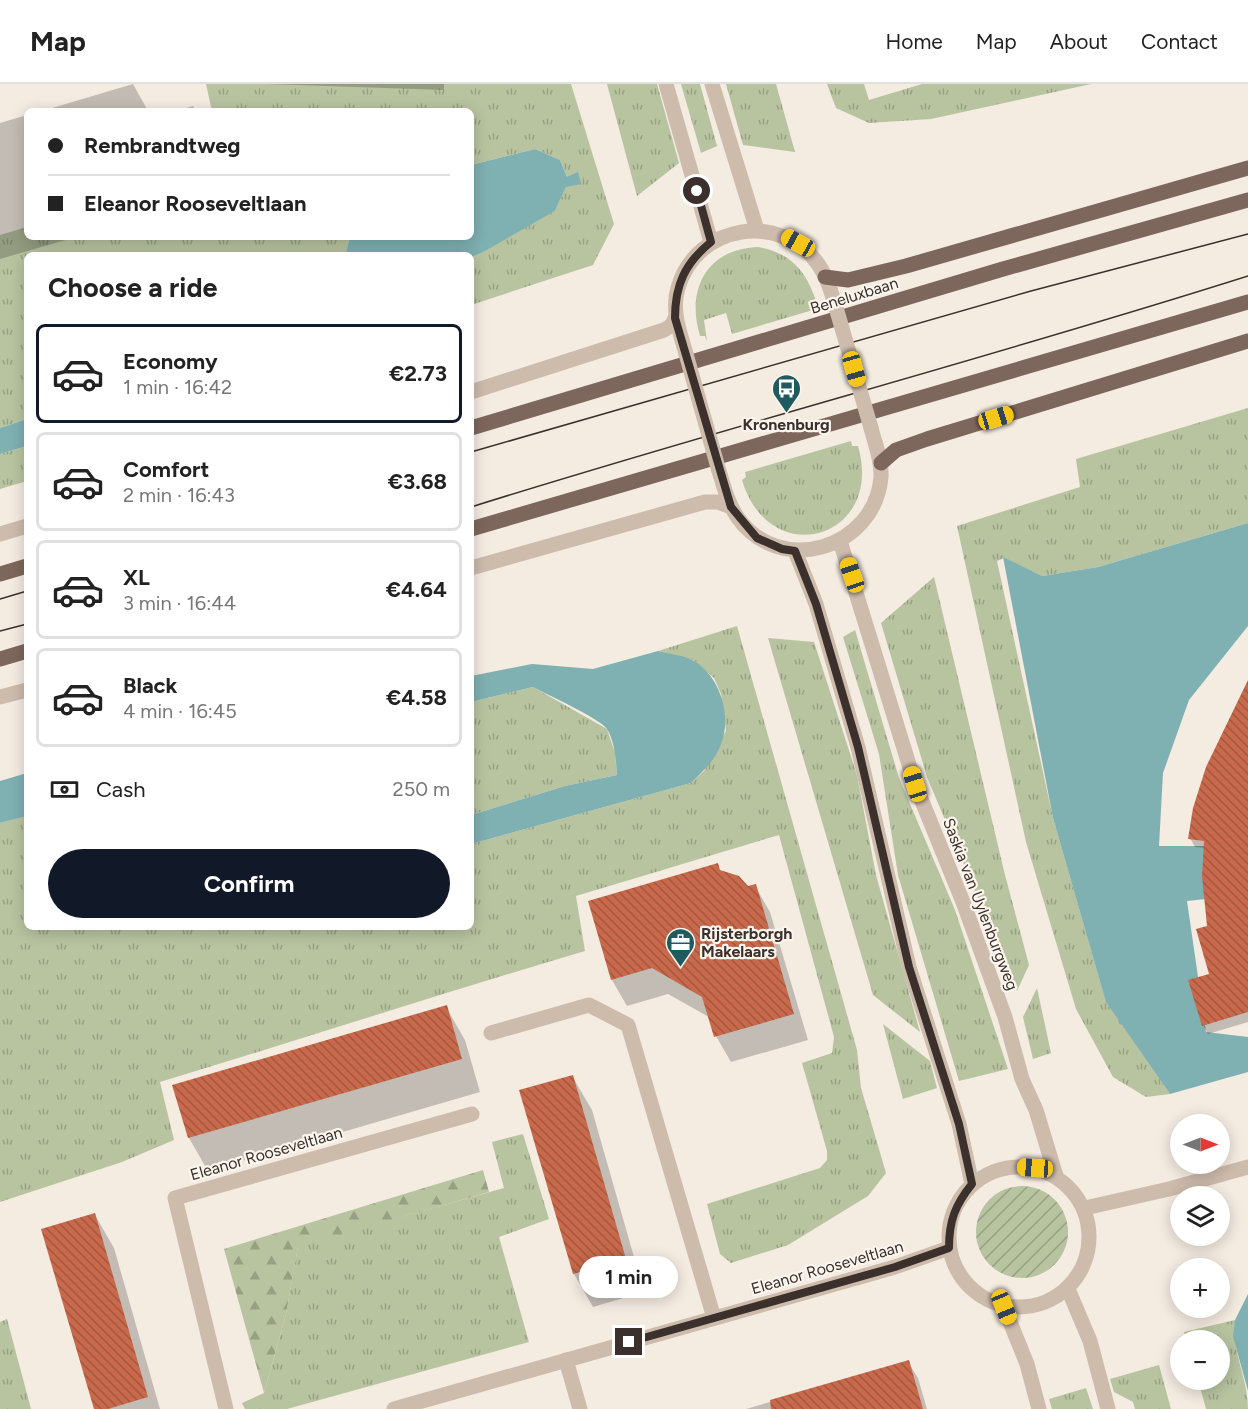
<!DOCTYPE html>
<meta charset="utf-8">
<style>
:root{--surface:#fff;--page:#f2f2f2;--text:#222;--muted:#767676;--line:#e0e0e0;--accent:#111827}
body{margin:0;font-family:Figtree,sans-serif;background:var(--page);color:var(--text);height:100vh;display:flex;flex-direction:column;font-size:22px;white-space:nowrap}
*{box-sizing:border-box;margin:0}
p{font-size:20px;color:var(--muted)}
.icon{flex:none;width:33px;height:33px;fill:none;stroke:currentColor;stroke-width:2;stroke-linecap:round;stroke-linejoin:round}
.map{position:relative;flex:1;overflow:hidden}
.sheet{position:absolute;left:24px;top:168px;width:450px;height:678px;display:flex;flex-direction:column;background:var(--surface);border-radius:9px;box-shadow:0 3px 15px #0003}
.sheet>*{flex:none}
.guide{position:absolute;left:24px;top:24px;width:450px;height:132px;border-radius:9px;box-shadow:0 3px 15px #0003;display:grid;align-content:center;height:132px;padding:0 24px;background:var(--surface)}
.needle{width:39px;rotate:90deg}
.fabs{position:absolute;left:1170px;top:1030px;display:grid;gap:12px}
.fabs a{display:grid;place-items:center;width:60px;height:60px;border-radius:50%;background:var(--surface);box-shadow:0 3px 15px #0003;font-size:30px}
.end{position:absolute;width:27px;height:27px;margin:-14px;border:8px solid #3b302b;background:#fff;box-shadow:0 0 0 3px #fff}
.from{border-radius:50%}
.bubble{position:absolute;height:42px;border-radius:21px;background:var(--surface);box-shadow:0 3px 15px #0003;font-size:20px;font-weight:700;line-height:42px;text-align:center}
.car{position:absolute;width:18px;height:36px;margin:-18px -9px;border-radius:8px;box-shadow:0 0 4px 2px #0007;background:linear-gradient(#f5c518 24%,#345 0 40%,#f5c518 0 76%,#345 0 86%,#f5c518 0)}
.guide b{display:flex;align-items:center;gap:21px;height:57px;font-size:22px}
.guide b+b{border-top:2px solid var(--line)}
.guide i{width:15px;height:15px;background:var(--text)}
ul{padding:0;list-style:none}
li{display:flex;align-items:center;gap:18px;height:99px;margin:0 12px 9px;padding:0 12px;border:3px solid var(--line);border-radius:9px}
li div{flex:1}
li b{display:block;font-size:22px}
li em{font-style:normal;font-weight:700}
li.selected{border-color:var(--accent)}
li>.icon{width:54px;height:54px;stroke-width:1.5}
h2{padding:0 24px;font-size:27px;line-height:72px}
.pay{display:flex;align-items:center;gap:15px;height:66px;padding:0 24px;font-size:22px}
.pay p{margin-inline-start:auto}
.cta{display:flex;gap:12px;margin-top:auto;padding:12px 24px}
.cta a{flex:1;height:69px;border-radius:36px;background:var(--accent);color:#fff;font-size:24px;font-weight:700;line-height:69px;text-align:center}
header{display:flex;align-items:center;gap:36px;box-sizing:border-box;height:84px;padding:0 30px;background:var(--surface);border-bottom:2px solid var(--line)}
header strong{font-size:28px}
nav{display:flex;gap:33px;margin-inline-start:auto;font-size:21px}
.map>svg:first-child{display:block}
.grass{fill:url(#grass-tufts)}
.forest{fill:url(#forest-firs)}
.garden{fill:url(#garden-furrows)}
.water{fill:#7fb0b2}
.shadow{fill:#0003}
.building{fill:url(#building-back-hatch)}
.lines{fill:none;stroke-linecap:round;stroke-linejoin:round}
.minor{stroke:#cdbbac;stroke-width:15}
.major{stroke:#7d675c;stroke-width:15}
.tram{stroke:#3b302b;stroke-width:1.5}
.minor-bridge{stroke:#cdbbac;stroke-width:15}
.route{stroke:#3b302b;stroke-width:8}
.labels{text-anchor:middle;stroke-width:4.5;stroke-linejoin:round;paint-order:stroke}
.street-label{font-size:16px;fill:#3b302b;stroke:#fbf5ee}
.poi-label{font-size:16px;font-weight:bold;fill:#3b302b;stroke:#fbf5ee}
</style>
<header>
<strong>Map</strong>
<nav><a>Home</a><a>Map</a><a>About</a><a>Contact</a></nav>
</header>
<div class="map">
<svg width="1248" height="1325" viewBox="0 0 1248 1325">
<defs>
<pattern id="grass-tufts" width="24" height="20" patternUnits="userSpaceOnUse" patternTransform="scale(1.5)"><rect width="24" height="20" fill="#b8c4a0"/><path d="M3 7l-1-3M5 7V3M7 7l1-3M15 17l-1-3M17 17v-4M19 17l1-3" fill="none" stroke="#97a083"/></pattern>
<pattern id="forest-firs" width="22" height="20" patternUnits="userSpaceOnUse" patternTransform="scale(1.5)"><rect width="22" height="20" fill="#b8c4a0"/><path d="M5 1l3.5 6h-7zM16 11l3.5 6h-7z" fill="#97a083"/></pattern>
<pattern id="garden-furrows" width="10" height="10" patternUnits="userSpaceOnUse" patternTransform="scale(1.5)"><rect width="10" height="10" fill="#b8c4a0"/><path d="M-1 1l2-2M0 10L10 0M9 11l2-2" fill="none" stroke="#97a083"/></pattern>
<pattern id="building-back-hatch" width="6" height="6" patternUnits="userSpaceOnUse" patternTransform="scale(1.5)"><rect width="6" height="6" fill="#c8694b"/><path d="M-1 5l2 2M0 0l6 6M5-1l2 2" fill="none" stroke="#a4573f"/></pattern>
</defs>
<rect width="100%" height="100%" fill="#f4ebe1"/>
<g class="grass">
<path d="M206,0H571L614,140L593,181L471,221V173L555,127L566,103L567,93L560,76L535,65L471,81V27H212Z"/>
<path d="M607,0H657L679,79L637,112Z"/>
<path d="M681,0H700L717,62L701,69Z"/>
<path d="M726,0H776L795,68L743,61Z"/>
<path d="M827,0H864L869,16L922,0H1091L931,35L869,39L836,24Z"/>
<path d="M27,143V153H350L345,171H27V335L0,344V151Z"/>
<path d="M758,163C792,169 807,188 817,220L812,221L813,226L732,250L726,229L704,236L707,257L705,252H700C686,206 706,165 758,163Z"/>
<path d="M1248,324V439L1098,483L1042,492L1004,474L997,477L1053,734L1106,917L1170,1010L1146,1013L1113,993L1076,925L1026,758L957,442L1080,403L1076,375Z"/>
<path d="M851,357L852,362H858C885,454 770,489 742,396L746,393L745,388Z"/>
<path d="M27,362V397L0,405V370Z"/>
<path d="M934,493L1005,791L1029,881L1017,907L927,693L881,539Z"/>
<path d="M737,542L857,966L861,1004L886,1089L868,1112L788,1161L731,1179L720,1170L707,1120L820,1084L827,1076V1067L802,979L832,969L834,953L779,751L576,812L585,867C443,909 302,955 160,998L174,1056L122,1078L0,1118V739L27,732V843H471V760L691,699L704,687L726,647L721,610L714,594L693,576L658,567Z"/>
<path d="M855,546L899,694L955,826L1008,985L959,997L898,791L879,670L843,553Z"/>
<path d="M768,554L814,558L857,691L876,791L920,948L873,911Z"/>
<path d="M533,603L607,645L615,669L617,691L565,702L471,731V618Z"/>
<path d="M1037,904L1051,969L1033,975L1023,933Z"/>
<path d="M883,940L930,977L937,1004L903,1015Z"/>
<path d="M523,1050L549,1135L499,1153L529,1258L287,1325H245L242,1319L264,1309L286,1230L298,1162L504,1104L492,1058Z"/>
<path d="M7,1235L31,1325H0V1238Z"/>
<path d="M1235,1236C1231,1266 1248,1294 1248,1325H1206L1198,1296H1220V1257H1187L1184,1248Z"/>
<path d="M1159,1281L1171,1325H1135L1133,1318L1114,1308L1110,1295Z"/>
<path d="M1086,1304L1093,1325H1052L1049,1315Z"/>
</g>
<path class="forest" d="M483,1086L489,1108L298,1163L286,1230L264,1309L224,1165Z"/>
<circle class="garden" cx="1022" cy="1148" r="46"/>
<g class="water">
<path d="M535,65L560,76L567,93L578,88L581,100L566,103L555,127L483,168L471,173L345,171L350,153H471V81Z"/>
<path d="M27,335V362L0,370V344Z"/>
<path d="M1248,439V542L1189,616L1163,689L1159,762H1207L1206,815L1187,817L1206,948L1248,953V988L1170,1010L1106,918L1053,734L1003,473L1042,492L1098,483Z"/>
<path d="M658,567C669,570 684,571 694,577C722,594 734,637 718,667C712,679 701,689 691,699L471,760V731L565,702L617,691C616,677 615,658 607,645C599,634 548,611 533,603L471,618V592L532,580L593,585Z"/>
<path d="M27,689V732L0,739V697Z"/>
<path d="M1248,1210V1307L1233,1252L1235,1236Z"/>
</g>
<g class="shadow">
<path d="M133,0L148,27H42Z"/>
<path d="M267,0H444V6Z"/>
<path d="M193,22L196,27H175Z"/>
<path d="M27,31V153H76L0,175V39Z"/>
<path d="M1248,611V938L1208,950L1203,941L1211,891L1205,764L1195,763L1190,754Z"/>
<path d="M721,788L748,804L755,802L770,828L808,956L731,978L716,952L709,933L668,910L627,922L612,896L590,818Z"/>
<path d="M446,923L465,956L480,1008L208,1087L189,1054L174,1002Z"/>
<path d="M572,992L592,1026L644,1208L593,1223L574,1190L521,1007Z"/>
<path d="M95,1131L114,1164L160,1325H96Z"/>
<path d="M908,1278L918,1294L927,1325H746Z"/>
</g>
<g class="building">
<path d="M1248,596V928L1202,942L1188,896L1209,890L1196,845L1207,842L1202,792L1204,757L1188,755L1193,724L1206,683Z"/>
<path d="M718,779L720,786L739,792L748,802L756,800L794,930L714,953L702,913L652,884L611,896L588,817Z"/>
<path d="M447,921L462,975L188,1054L172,1001Z"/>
<path d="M573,991L626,1175L573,1190L519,1006Z"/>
<path d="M95,1129L148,1313L108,1325H94L41,1145Z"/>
<path d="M909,1276L923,1325H771L770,1316Z"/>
</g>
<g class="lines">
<g class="minor">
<path d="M666,0L711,158"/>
<path d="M712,0L757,146"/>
<path d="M686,270C680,248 671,227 678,204C696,140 781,127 818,180C828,194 832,211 837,227"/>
<path d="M471,308L664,246L672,241L675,234"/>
<path d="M719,387C724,403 728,420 738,434C780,493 875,465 881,393C882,376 875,360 871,344"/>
<path d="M0,450L27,442"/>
<path d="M840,457L915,700L963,818L1005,933L1022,995L1036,1026L1056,1092"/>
<path d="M795,467L816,520L858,663L909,883L959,1040L972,1100"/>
<path d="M471,484L705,418H718L731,423"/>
<path d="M0,613L27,606"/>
<path d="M491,949L589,921L628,941L714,1234"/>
<circle cx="1019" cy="1153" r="70"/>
<path d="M1085,1124L1169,1105L1248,1083"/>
<path d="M1068,1205L1090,1257L1108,1325"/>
<path d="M1004,1223L1027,1280L1039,1325"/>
<path d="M566,1276L580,1325"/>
<path d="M226,1325L175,1114L472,1030"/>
<path d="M394,1325L895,1183L949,1164"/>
</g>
<g class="major">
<path d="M825,193L848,196L906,182L1248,84"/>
<path d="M471,344L1003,185L1248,116"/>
<path d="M881,379L896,366L927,355L1248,257"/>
<path d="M471,445L1248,218"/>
<path d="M0,490L27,482"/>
<path d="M0,575L27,567"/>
</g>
<g class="tram">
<path d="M471,368L1031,207L1248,150"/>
<path d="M471,423C729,342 990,274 1248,192"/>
<path d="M0,515L27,507"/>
<path d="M0,547L27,540"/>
</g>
<g class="minor-bridge">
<path d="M837,227L871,344"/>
<path d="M686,270L719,387"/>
</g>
</g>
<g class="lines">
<path class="route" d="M629,1258L895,1183L949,1164C949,1137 955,1121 972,1100L959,1040L909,883L858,663L816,520L795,467L782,465L757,454L731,423L675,234C675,201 685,179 711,158L697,107"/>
</g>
<defs>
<symbol id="bus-pin" viewBox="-11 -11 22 30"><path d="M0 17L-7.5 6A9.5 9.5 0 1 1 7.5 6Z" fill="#1f5a5e" stroke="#fbf5ee"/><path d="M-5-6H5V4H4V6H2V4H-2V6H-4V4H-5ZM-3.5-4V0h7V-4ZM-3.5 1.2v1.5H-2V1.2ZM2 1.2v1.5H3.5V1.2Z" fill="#fff"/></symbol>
<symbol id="office-pin" viewBox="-11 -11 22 30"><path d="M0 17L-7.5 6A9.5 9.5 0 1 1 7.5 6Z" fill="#1f5a5e" stroke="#fbf5ee"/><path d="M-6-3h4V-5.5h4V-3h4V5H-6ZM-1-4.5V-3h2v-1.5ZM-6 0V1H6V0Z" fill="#fff"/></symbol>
</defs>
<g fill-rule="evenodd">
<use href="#bus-pin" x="770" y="288" width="33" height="45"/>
<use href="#office-pin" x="664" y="842" width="33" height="45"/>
</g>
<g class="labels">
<g class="street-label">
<text transform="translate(854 211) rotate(-17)" y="6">Beneluxbaan</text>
<text transform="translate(981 820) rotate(69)" y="6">Saskia van Uylenburgweg</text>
<text transform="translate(266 1069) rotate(-16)" y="6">Eleanor Rooseveltlaan</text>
<text transform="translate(827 1183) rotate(-16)" y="6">Eleanor Rooseveltlaan</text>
</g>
<g class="poi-label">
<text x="786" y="346">Kronenburg</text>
<text x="701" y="855" text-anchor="start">Rijsterborgh<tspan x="701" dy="18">Makelaars</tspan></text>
</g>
</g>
</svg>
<div class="fabs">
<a><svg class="needle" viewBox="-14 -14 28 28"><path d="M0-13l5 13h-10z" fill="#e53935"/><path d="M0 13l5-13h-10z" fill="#767676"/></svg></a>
<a><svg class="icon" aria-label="layers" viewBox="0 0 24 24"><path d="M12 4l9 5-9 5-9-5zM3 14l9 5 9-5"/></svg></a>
<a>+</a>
<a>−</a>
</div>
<i class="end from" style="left:697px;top:107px"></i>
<i class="end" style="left:629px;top:1258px"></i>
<div class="bubble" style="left:579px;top:1172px;width:99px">1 min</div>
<i class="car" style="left:798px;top:159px;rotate:299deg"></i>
<i class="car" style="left:854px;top:285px;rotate:164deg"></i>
<i class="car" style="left:996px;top:334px;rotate:73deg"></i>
<i class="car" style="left:852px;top:491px;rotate:341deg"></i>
<i class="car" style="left:915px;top:700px;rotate:343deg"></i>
<i class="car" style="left:1035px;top:1084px;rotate:274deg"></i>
<i class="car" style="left:1004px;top:1223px;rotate:158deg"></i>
<div class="guide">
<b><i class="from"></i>Rembrandtweg</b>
<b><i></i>Eleanor Rooseveltlaan</b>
</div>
<section class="sheet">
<h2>Choose a ride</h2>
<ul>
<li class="selected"><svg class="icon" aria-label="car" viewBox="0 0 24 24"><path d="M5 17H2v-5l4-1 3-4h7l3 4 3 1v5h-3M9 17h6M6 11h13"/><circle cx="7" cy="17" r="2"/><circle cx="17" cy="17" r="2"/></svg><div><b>Economy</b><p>1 min · 16:42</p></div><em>€2.73</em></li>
<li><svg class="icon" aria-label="car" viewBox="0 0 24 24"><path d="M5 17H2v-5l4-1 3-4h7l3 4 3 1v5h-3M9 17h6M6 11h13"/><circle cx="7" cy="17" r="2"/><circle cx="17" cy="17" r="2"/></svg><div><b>Comfort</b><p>2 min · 16:43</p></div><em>€3.68</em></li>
<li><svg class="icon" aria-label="car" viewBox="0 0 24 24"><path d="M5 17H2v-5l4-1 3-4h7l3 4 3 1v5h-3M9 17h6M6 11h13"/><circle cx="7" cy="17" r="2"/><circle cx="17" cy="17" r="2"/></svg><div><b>XL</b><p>3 min · 16:44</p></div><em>€4.64</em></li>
<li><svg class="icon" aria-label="car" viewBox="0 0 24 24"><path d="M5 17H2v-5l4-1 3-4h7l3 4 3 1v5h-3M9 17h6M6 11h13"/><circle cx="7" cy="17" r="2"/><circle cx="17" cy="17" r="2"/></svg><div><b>Black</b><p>4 min · 16:45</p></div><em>€4.58</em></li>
</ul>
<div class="pay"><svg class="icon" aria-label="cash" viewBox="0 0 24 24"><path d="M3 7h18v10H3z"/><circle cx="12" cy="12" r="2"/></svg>Cash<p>250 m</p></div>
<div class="cta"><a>Confirm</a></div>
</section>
</div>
